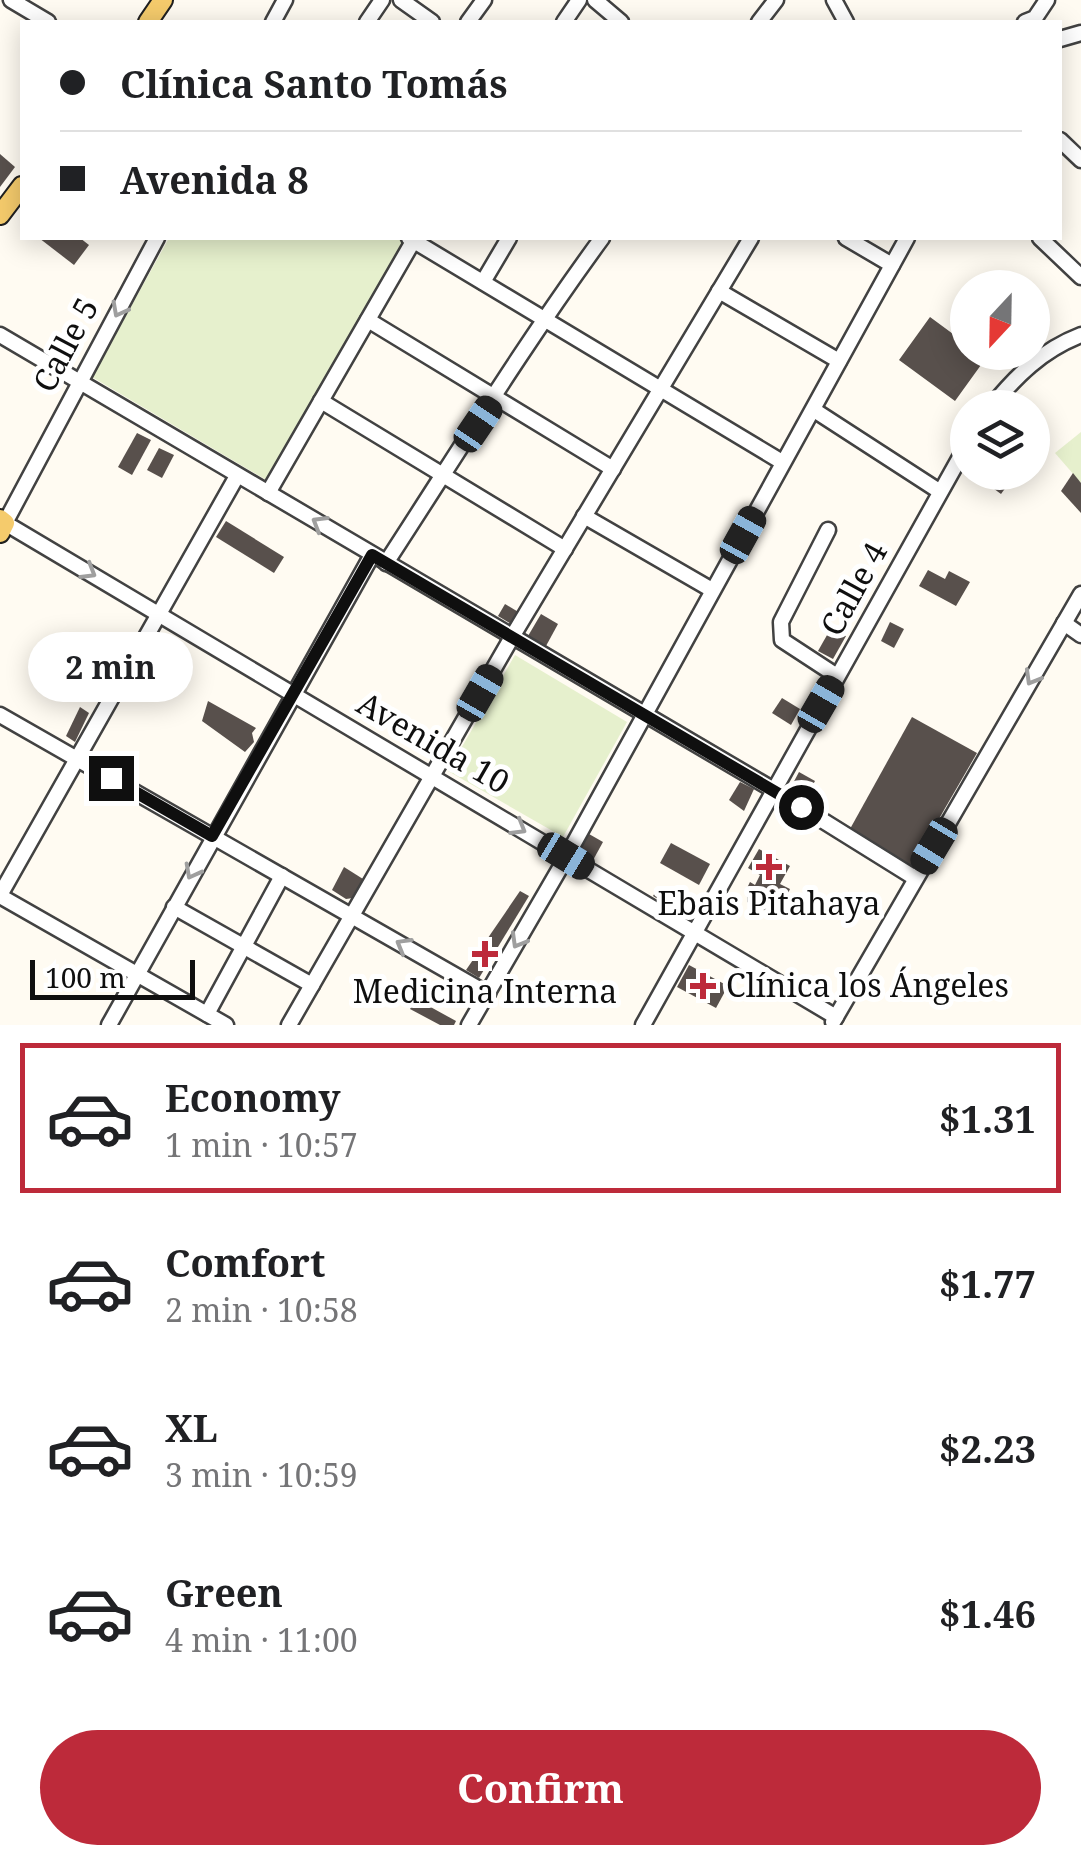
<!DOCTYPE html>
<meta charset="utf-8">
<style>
:root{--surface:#fff;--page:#f6f6f6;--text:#202124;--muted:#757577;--line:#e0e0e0;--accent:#bd2a3a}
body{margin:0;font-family:"Noto Serif",serif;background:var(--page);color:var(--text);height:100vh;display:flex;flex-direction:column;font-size:38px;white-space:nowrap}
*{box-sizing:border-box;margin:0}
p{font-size:32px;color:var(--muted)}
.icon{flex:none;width:55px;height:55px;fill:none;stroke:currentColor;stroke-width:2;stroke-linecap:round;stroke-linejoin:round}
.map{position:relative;height:1025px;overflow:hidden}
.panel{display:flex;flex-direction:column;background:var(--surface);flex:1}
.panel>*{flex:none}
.hud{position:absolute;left:20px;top:20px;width:1042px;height:220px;border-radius:0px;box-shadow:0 5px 25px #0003;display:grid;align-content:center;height:220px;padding:0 40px;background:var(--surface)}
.needle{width:65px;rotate:202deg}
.fabs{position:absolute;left:950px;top:270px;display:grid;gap:20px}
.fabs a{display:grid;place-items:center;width:100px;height:100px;border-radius:50%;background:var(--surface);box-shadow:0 5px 25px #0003;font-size:50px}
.scale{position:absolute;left:30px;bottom:25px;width:165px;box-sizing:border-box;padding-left:10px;border:5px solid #0f0f0f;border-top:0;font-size:28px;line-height:35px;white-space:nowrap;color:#0f0f0f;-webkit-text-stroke:8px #fff;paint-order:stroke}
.end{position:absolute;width:45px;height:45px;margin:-22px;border:12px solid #0f0f0f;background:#fff;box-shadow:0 0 0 5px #fff}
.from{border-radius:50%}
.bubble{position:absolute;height:70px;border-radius:35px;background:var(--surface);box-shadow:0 5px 25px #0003;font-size:32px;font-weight:700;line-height:70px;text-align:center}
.car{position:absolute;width:30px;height:60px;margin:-30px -15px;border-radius:12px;box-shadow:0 0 8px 2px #0007;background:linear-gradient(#222 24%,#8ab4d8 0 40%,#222 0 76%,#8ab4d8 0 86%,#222 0)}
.hud b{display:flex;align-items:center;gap:35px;height:95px;font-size:38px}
.hud b+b{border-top:2px solid var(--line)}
.hud i{width:25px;height:25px;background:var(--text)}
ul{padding:18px 0 0;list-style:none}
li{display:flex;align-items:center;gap:30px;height:150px;margin:0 20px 15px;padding:0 20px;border:5px solid transparent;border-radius:0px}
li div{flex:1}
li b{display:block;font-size:38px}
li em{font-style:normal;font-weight:700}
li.on{border-color:var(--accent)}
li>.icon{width:90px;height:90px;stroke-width:1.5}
.primary-button{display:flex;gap:20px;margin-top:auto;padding:20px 40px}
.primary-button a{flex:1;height:115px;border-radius:60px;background:var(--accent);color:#fff;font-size:40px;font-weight:700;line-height:115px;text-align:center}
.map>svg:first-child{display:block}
.pitch{fill:#e6f0cd}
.building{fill:#58504c}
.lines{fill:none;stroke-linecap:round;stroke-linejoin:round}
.minor-casing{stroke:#424242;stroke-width:19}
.major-casing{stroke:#202020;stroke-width:22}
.minor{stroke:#fff;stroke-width:14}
.major{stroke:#f5cb6c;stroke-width:18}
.oneway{stroke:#9f9f9f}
.route{stroke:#0f0f0f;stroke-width:12}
.poi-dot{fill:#bd2a3a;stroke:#fff;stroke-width:4}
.labels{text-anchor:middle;stroke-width:10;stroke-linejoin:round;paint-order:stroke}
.street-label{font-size:32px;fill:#0f0f0f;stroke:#fff}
.poi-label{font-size:32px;fill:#0f0f0f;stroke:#fff}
</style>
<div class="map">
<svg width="1081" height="1025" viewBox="0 0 1081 1025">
<rect width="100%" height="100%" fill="#fffbf2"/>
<g class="pitch">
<path d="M169,238H397L407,243L268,481L92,377Z"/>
<path d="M1081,432V483L1055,453Z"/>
<path d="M515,655L627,722L563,837L448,771Z"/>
</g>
<g class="building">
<path d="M0,154L15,167L0,187Z"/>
<path d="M39,238H80L89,245L74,265Z"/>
<path d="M930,317L968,345V352H978L986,358L955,401L899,360Z"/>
<path d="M137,433L151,440L132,475L118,467Z"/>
<path d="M159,448L174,455L162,478L147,470Z"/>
<path d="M971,472H1003L1012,479L1001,494Z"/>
<path d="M1073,473L1081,483V513L1061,491Z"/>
<path d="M226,521L284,557L274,573L216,537Z"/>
<path d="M928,570L945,579L949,571L970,582L956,606L919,586Z"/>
<path d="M505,604L520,613L513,625L498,616Z"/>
<path d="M541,614L558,624L546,646L528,636Z"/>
<path d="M890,622L904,629L894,648L881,641Z"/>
<path d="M831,628L846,636L833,659L818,651Z"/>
<path d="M782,698L800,709L791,725L772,713Z"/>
<path d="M208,701L256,728L252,733L254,742L245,752L202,721Z"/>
<path d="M80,707L89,713L75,742L66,736Z"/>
<path d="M912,717L977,753L911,867L850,829Z"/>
<path d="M799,772L815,781L807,796L791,787Z"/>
<path d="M740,782L754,789L744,811L729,800Z"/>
<path d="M589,834L603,842L592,862L578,854Z"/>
<path d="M671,843L710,864L699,885L660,863Z"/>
<path d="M759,849L790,866L780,884L790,889L779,912L774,909L772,914L747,902V888L750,882L755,885L760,875L748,868Z"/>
<path d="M344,867L363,879L353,898L346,899L332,890Z"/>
<path d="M658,888L670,896L666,904L653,896Z"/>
<path d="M520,891L529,896L479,978L466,970Z"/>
<path d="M689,965L728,986L716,1008L677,987Z"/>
<path d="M455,989L468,996L467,1004L451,996Z"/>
<path d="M416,999L456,1021L454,1025H440L410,1009Z"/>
</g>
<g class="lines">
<defs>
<g id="minor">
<path d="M11,0L48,22"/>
<path d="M401,0L432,22"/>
<path d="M595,0L621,22"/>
<path d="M834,0L846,22"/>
<path d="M273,22L285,0"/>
<path d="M367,22L382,0"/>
<path d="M468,22L484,0"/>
<path d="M564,22L579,0"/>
<path d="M759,22L776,0"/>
<path d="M1025,22L1035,18L1047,0"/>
<path d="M1060,39L1081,33"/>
<path d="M1060,140L1081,160"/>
<path d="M157,238L5,523L836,1017"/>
<path d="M409,238L782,462"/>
<path d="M846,238L892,265"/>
<path d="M1040,238L1081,277"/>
<path d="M483,282L509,238"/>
<path d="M719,291L839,361"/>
<path d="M368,320L613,469"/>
<path d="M0,335L772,789L915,878"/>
<path d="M321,401L565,549"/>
<path d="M990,408C1016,376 1042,350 1081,335"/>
<path d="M814,410L939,491"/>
<path d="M268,493L415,238"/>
<path d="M584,516L712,590"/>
<path d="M828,530L781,622L782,640L837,676"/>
<path d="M386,563C457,454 525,343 602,238"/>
<path d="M1064,623L1081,635"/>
<path d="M0,715L488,994"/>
<path d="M0,895L237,476"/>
<path d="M0,896L226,1025"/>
<path d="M174,907L312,985"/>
<path d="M207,1014L282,876"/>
<path d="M833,1022L1081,594"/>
<path d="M109,1025L372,555"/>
<path d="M289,1025L512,637L751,238"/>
<path d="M469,1025L567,856L907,238"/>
<path d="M643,1025L968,443"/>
</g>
<g id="major">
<path d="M148,22L163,0"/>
<path d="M0,215L22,186"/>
<path d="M0,519L5,523L0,533"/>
</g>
</defs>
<use href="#minor" class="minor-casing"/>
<use href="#major" class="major-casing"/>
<use href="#minor" class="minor"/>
<use href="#major" class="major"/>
</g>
<defs><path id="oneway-chevron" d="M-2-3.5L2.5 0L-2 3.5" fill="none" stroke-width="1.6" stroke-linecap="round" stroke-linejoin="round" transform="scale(2.5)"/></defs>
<g class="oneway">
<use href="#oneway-chevron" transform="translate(119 310) rotate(118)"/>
<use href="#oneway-chevron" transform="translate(319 523) rotate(-149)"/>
<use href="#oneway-chevron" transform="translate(89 572) rotate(31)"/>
<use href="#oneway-chevron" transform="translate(1032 678) rotate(120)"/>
<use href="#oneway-chevron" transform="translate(519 828) rotate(31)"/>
<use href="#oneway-chevron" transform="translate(192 872) rotate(118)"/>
<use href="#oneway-chevron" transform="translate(518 941) rotate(120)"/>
<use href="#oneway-chevron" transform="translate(403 945) rotate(-150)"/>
</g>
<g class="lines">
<path class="route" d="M111,778L212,836L372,555L801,807"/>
</g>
<g class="poi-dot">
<path d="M764 852h10v10h10v10h-10v10h-10v-10h-10v-10h10z"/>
<path d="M480 939h10v10h10v10h-10v10h-10v-10h-10v-10h10z"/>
<path d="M698 971h10v10h10v10h-10v10h-10v-10h-10v-10h10z"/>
</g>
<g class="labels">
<g class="street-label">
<text transform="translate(66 345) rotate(-62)" y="11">Calle 5</text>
<text transform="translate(854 589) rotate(-61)" y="11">Calle 4</text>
<text transform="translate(433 743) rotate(30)" y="11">Avenida 10</text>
</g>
<g class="poi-label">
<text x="769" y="915">Ebais Pitahaya</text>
<text x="726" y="997" text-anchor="start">Clínica los Ángeles</text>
<text x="485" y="1003">Medicina Interna</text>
</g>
</g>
</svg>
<div class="fabs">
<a><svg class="needle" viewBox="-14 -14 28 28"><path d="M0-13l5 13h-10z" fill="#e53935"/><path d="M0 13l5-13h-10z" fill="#757577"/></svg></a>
<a><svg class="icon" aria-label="layers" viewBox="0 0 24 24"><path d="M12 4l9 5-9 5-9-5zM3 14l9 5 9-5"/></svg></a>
</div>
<div class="scale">100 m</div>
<i class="end from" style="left:801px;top:807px"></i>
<i class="end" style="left:111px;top:778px"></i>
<div class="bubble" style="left:28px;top:632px;width:165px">2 min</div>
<i class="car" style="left:478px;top:424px;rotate:34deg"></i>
<i class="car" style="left:743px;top:535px;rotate:29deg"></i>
<i class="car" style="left:480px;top:693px;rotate:30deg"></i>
<i class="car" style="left:821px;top:704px;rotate:30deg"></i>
<i class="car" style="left:934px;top:846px;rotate:211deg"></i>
<i class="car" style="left:566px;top:856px;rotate:121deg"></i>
<div class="hud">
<b><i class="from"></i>Clínica Santo Tomás</b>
<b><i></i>Avenida 8</b>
</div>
</div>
<section class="panel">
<ul>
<li class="on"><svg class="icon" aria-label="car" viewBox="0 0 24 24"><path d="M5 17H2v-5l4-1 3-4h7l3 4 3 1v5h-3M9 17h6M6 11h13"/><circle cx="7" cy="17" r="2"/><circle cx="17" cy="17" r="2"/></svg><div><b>Economy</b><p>1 min · 10:57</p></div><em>$1.31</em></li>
<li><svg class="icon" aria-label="car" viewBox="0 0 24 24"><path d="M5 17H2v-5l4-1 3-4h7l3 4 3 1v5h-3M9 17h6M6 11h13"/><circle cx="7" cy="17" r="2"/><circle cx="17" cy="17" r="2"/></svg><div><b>Comfort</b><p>2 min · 10:58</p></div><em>$1.77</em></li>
<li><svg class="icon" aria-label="car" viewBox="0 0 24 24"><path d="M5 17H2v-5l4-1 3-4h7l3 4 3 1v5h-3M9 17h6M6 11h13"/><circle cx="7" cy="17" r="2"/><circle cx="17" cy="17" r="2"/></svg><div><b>XL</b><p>3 min · 10:59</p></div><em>$2.23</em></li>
<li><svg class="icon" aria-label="car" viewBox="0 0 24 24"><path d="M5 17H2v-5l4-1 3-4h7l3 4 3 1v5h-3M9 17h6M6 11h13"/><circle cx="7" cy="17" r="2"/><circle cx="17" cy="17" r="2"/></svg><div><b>Green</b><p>4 min · 11:00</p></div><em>$1.46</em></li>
</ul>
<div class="primary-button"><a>Confirm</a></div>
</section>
